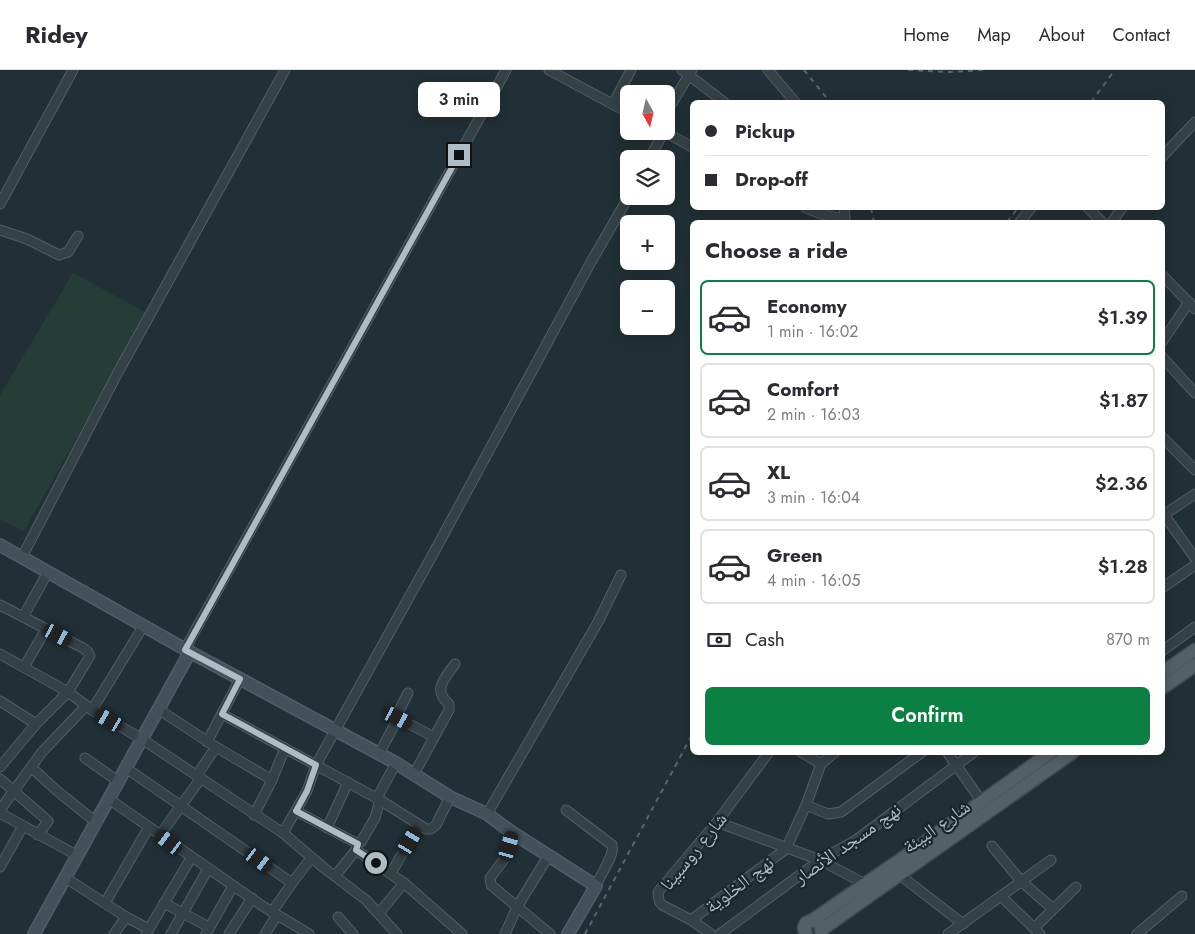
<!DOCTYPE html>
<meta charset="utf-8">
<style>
:root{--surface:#fff;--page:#f7f7f7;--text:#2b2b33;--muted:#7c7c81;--line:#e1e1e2;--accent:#0b8043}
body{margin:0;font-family:Jost,"Noto Naskh Arabic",sans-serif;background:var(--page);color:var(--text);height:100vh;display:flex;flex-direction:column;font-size:19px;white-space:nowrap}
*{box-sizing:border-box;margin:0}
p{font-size:16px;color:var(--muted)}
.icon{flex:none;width:28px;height:28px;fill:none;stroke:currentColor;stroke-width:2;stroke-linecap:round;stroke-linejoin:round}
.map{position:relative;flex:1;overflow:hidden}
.panel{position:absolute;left:690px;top:150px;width:475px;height:535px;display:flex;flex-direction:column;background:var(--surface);border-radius:8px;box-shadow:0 2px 12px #0003}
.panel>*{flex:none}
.guide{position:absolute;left:690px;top:30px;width:475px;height:110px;border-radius:8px;box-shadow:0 2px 12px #0003;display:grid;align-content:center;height:110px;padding:0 15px;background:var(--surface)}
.needle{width:32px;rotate:172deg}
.buttons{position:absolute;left:620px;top:15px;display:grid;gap:10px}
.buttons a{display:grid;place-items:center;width:55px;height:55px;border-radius:8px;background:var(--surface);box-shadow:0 2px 12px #0003;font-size:25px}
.end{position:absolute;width:22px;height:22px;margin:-11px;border:6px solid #aebcc4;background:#111;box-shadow:0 0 0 2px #111}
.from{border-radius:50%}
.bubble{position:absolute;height:35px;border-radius:8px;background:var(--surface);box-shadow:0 2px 12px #0003;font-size:16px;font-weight:600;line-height:35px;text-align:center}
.car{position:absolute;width:15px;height:30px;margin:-15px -8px;border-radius:6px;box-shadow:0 0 4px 1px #0007;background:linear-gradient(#222 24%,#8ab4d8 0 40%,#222 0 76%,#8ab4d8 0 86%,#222 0)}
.guide b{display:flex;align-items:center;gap:18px;height:48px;font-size:19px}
.guide b+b{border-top:1px solid var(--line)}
.guide i{width:12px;height:12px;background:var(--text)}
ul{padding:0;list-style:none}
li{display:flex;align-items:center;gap:15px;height:75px;margin:0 10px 8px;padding:0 5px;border:2px solid var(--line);border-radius:8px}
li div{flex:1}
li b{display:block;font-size:19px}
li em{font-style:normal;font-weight:600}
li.on{border-color:var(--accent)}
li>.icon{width:45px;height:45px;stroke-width:1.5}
h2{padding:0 15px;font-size:22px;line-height:60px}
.pay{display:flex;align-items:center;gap:12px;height:55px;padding:0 15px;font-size:19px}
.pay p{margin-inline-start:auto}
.cta{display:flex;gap:10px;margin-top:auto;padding:10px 15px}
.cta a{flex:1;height:58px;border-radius:8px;background:var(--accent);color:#fff;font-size:20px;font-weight:600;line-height:58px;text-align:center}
header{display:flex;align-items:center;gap:30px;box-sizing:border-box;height:70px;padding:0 25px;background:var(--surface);border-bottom:1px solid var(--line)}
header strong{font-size:24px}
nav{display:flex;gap:28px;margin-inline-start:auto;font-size:18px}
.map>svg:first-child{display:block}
.green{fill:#263d37}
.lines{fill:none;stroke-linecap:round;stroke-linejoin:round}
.street-casing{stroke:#515f65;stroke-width:11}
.secondary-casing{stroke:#515f65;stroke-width:14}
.primary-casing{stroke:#404d54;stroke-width:15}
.street{stroke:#344147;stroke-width:9}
.secondary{stroke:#42525a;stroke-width:11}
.primary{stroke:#526167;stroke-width:12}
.rail{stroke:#56676e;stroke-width:2;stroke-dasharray:5 5;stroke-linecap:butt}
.route{stroke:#aebcc4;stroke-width:6}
.labels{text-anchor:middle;stroke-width:4.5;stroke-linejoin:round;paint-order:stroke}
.street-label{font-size:19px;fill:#aebcc4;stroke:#1a262b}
</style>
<header>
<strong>Ridey</strong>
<nav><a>Home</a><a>Map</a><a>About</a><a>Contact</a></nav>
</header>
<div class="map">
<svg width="1195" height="864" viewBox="0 0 1195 864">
<rect width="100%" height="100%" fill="#213036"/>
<path class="green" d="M73,203L147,243L24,461L0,449V325Z"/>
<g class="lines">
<defs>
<g id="street">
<path d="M549,0L629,43"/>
<path d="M682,0L724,32"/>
<path d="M768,0L795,32"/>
<path d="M613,34L631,0"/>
<path d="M666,43L692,0"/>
<path d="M663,61L692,77"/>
<path d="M1162,87L1195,52"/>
<path d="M649,89L664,62"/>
<path d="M0,134L73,0"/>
<path d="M806,138L821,144L843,149L845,148L844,138"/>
<path d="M1088,138L1102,152"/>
<path d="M1020,152L1031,138"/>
<path d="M1112,152L1122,138"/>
<path d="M0,160L27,169L59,185L68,182L78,166"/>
<path d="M1162,205L1195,239"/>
<path d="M1162,272L1189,232"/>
<path d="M1162,287L1195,323"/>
<path d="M1162,367L1195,400"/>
<path d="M1162,442L1195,488"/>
<path d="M1162,446L1195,424"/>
<path d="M22,487L116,306L285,0"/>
<path d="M1162,518L1195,495"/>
<path d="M0,535L83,578L88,582L90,586L68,622L36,654L0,697"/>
<path d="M23,547L48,502"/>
<path d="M185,579L506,0"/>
<path d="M1162,581L1195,557"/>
<path d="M0,584L68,622L92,640L142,669L283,763L324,798L366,830L397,864"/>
<path d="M24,597L46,559"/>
<path d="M0,631L36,654"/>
<path d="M158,639L216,677L272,710"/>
<path d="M92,640L144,555"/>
<path d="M222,644L380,730L426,759H431L436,755L450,727"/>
<path d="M398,648L434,667"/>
<path d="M207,672L240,609"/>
<path d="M801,682L821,694"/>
<path d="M947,682L982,732"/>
<path d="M379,684L398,648L399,641L408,623"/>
<path d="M85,688L119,712"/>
<path d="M821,694L835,682"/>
<path d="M31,697L56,720L97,753"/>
<path d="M126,698L292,813"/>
<path d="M414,704L449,640V634C432,620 445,608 455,594"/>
<path d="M197,705L216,677"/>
<path d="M0,709L48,751L38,765"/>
<path d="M377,728L396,693"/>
<path d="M109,729L261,835L309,864"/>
<path d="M806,735L828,744L841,742L922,682"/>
<path d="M0,740L42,682L86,636"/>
<path d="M566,740L612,775C615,786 600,804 596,816"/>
<path d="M296,741L358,774L361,772L375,748L380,730"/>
<path d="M0,743L78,786"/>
<path d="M487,744L598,552L621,505"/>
<path d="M254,745L272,710L285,678"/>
<path d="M717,752L820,790L865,814"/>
<path d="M327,758L348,712"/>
<path d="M283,763L307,721L316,695L433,484L591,192L629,126"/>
<path d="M513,763L505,788L490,808L491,815L550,864"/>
<path d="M160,765L201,708"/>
<path d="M992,776L1021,811L1053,839"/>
<path d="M356,780L404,813L462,864"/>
<path d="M0,797L23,756"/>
<path d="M391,803L419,755"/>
<path d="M900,805L963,854"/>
<path d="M335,806L356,780L358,774"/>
<path d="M66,808L126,847L149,859"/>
<path d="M1001,826L1040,864"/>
<path d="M105,833L149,757"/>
<path d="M164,833L209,857"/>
<path d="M272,842L292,813L311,788"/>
<path d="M379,843L404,813"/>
<path d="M338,847L353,864"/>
<path d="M691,850L786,779L806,735L821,694"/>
<path d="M1034,858L1076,817"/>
<path d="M114,864L126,847"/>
<path d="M146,864L191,788"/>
<path d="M171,864L208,799"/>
<path d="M206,864L233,816"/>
<path d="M229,864L252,828"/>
<path d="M265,864L277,845"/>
<path d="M505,864L517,837L549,785"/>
<path d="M711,864L691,850L662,835L659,831L658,822L717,752L769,682"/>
<path d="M720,864L820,790L856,770L974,682"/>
<path d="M948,864L1051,790"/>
<path d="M1137,864L1182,826"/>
</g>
<g id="secondary">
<path d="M0,475L190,582L396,693L450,727L487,744L513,763L596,816L568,864"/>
<path d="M34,864L190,582"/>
</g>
<g id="primary">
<path d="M1162,603L1195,580"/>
<path d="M1162,618L1195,595"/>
<path d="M813,850L903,788L1051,682"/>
<path d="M821,860L1073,682"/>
<path d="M806,864L804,858L806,853L813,850L819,853"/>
</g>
</defs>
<use href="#street" class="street-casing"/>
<use href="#secondary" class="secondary-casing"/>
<use href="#primary" class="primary-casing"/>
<use href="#street" class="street"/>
<use href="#secondary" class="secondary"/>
<use href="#primary" class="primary"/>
<g class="rail">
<path d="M804,0L830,32"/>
<path d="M908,0L950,2L984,0"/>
<path d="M1091,32L1115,0"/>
<path d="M871,138L874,152"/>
<path d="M1007,152L1018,138"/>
<path d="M585,864L692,665"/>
</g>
</g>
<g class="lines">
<path class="route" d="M376,793L356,780L358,774L296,741L307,721L316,695L222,644L240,609L185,580L459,85"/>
</g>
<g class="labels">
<g class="street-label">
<text transform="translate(936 756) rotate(-35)" y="7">شارع البيئة</text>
<text transform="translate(847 773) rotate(-35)" y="7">نهج مسجد الأنصار</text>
<text transform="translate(693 781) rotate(-51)" y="7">شارع روسبينا</text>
<text transform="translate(739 814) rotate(-37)" y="7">نهج الخلوية</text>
</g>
</g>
</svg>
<div class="buttons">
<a><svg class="needle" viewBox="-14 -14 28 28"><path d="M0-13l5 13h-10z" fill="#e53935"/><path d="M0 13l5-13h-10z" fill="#7c7c81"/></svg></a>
<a><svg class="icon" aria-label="layers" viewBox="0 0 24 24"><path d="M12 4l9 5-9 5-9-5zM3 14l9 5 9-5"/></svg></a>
<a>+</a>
<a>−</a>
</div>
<i class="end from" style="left:376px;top:793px"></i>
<i class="end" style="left:459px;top:85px"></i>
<div class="bubble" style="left:418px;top:12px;width:82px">3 min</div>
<i class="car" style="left:58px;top:565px;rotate:117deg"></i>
<i class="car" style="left:398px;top:648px;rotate:118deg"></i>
<i class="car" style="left:109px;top:650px;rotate:300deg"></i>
<i class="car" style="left:410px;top:771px;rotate:31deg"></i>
<i class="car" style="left:169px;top:772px;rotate:307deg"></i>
<i class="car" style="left:509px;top:776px;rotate:16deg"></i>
<i class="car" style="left:259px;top:790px;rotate:126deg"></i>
<div class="guide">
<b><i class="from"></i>Pickup</b>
<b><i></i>Drop-off</b>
</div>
<section class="panel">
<h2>Choose a ride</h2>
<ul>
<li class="on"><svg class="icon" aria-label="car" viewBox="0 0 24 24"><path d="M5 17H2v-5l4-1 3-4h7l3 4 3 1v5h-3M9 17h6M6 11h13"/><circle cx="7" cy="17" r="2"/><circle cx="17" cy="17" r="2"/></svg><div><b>Economy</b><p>1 min · 16:02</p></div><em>$1.39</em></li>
<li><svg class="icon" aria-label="car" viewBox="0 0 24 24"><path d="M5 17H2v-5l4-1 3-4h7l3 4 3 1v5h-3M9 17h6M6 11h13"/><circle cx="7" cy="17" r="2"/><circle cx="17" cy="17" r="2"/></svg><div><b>Comfort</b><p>2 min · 16:03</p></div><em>$1.87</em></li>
<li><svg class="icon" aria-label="car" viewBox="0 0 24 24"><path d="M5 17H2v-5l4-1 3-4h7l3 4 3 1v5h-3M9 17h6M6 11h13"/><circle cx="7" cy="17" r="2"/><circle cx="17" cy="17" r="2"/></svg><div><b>XL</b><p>3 min · 16:04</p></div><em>$2.36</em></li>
<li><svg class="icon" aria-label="car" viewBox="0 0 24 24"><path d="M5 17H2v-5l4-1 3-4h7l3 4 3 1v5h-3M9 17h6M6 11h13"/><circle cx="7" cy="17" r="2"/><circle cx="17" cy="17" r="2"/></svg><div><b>Green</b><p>4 min · 16:05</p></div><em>$1.28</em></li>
</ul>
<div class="pay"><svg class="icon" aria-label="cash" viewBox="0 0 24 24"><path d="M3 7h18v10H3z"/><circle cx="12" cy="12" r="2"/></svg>Cash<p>870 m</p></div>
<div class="cta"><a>Confirm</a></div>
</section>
</div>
